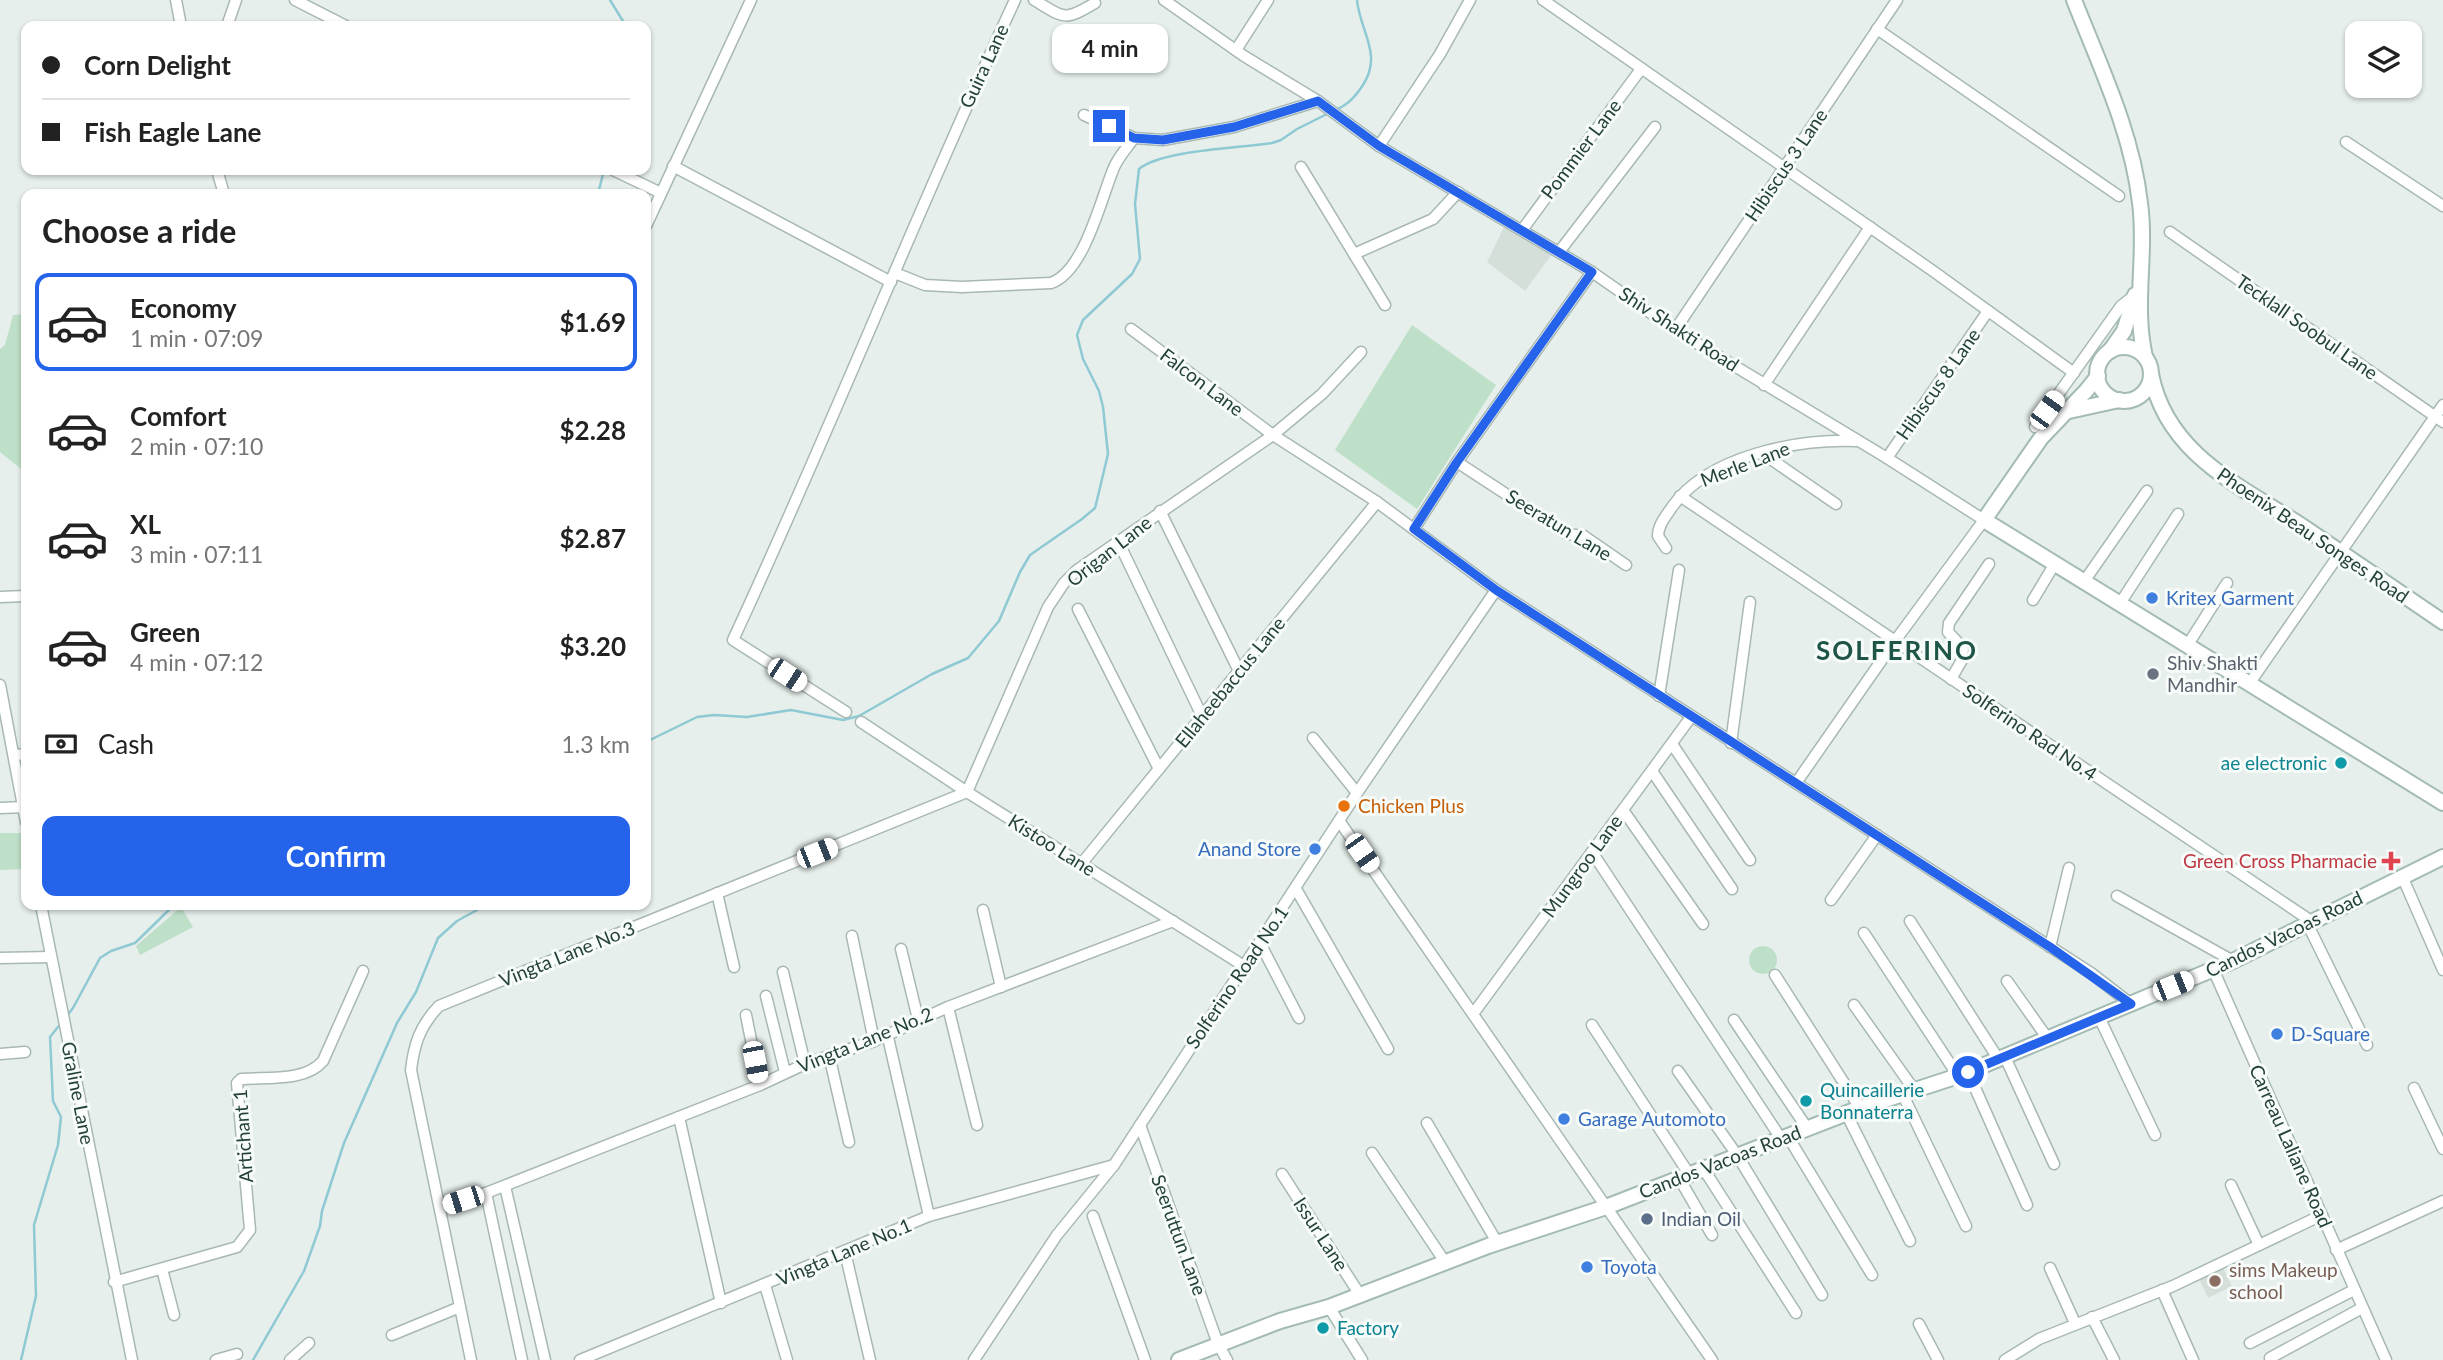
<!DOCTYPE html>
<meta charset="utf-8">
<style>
:root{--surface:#fff;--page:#f6f6f6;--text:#222;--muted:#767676;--line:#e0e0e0;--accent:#2563eb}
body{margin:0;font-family:Lato,sans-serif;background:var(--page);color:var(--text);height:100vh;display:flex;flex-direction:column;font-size:26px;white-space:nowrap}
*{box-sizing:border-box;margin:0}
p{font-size:23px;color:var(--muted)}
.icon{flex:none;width:38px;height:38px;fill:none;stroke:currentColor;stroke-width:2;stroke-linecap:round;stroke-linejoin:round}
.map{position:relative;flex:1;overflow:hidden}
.side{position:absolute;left:21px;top:189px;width:630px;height:721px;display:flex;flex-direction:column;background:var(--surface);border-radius:14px;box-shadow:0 2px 5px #0004}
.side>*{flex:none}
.hud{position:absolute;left:21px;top:21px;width:630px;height:154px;border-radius:14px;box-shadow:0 2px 5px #0004;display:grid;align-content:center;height:154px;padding:0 21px;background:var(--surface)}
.buttons{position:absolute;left:2345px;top:21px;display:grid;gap:14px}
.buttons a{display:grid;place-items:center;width:77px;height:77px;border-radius:14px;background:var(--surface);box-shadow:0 2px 5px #0004;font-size:35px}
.end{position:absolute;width:32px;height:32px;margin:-16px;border:9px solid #2563eb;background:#fff;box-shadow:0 0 0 4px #fff}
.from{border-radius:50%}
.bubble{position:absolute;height:49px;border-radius:14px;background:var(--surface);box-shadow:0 2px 5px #0004;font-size:23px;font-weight:700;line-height:49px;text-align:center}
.car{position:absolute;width:21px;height:42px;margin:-21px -10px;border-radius:9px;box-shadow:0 0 5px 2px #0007;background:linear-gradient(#fff 24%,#345 0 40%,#fff 0 76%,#345 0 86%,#fff 0)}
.hud b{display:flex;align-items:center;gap:24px;height:66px;font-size:26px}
.hud b+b{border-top:2px solid var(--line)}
.hud i{width:18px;height:18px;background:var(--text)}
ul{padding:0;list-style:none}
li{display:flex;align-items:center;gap:21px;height:98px;margin:0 14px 10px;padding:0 7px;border:4px solid transparent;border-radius:14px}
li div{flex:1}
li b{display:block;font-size:26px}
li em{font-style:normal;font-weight:700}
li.selected{border-color:var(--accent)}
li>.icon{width:63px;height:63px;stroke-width:1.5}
h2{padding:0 21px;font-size:32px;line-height:84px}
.pay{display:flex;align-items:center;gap:18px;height:77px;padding:0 21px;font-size:26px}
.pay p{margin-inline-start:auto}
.cta{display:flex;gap:14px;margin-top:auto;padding:14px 21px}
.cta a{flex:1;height:80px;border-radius:14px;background:var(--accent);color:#fff;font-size:28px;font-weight:700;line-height:80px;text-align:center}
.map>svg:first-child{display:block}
.built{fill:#d4dfda}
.green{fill:#bfe0c8}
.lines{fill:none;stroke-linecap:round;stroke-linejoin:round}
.stream{stroke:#8ec9d4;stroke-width:2.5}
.street-casing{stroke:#a8b8b2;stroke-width:13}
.secondary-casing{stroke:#a4bbb3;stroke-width:18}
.street{stroke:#fff;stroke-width:10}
.secondary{stroke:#fff;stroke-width:14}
.route{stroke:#2563eb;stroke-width:9}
.shop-dot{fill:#3f7fe0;stroke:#f7fbf9;stroke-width:2.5}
.worship-dot{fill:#6b7280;stroke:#f7fbf9;stroke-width:2.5}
.culture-dot{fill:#0f9aa8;stroke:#f7fbf9;stroke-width:2.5}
.food-dot{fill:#e8710a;stroke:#f7fbf9;stroke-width:2.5}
.health-dot{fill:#e0444e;stroke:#f7fbf9;stroke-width:2.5}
.service-dot{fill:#5c6f8a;stroke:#f7fbf9;stroke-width:2.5}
.education-dot{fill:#8d6e63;stroke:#f7fbf9;stroke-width:2.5}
.labels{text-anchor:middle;stroke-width:6;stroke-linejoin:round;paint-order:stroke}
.street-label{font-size:19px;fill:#24423a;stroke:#f7fbf9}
.shop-label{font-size:19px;fill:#366cbe;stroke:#f7fbf9;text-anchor:start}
.worship-label{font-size:19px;fill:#5b616d;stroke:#f7fbf9;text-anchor:start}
.culture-label{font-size:19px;fill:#0d838f;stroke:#f7fbf9;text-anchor:start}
.food-label{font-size:19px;fill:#c56008;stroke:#f7fbf9;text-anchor:start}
.health-label{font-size:19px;fill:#be3a42;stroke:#f7fbf9;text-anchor:end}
.service-label{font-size:19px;fill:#4e5e75;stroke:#f7fbf9;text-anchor:start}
.education-label{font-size:19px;fill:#785e54;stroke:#f7fbf9;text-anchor:start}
.district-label{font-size:26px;font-weight:bold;letter-spacing:2px;fill:#1f5548;stroke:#f7fbf9}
</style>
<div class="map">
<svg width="2443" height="1360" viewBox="0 0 2443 1360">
<rect width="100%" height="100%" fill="#e6efeb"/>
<g class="built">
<path d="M1505,225L1552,254L1525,291L1487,262Z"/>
<path d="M2222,1266L2232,1286L2208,1298L2198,1277Z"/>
</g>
<g class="green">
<path d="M26,314V473L0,452V349L5,345L13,315Z"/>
<path d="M1412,325L1496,385L1417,509L1335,450Z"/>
<path d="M0,833H21L26,857V869L0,870Z"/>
<path d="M181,907L193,927L140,955L136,946Z"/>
<circle cx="1763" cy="960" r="14"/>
</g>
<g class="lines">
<g class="stream">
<path d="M610,0L626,26"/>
<path d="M1335,110C1348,105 1355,97 1363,85C1383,54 1360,32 1357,0"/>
<path d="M598,194L604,170"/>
<path d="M646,742L697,717L714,715L747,717L791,710L843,720L859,716L932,674L968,658L999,621L1020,572L1030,555L1082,519L1095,508L1097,500L1108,454L1103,407L1099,391L1083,359L1077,335L1083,320L1132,274L1140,259L1135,204L1139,169C1162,150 1240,148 1272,143L1281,140L1297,129L1329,113"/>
<path d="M66,1017L73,1008L100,958L111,951L135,943L174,905"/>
<path d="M21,1360L36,1296L34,1225L58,1145L61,1117L53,1101L50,1037L62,1022"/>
<path d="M253,1360L304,1271L320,1226L322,1211L344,1143L397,1023L416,992L438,938L457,921L486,905"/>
</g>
<defs>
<g id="street">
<path d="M176,0L181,26"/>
<path d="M295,0L346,26"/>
<path d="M1034,0C1065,18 1063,22 1095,3"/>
<path d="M1164,0L1244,56L1318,101L1379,146L1592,272L1675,330L1887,458L1984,520L1895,641L1796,783"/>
<path d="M1543,0L1933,271L2074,373"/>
<path d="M227,26L236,0"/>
<path d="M1877,29L2119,196"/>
<path d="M1236,50L1268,0"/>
<path d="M1084,115L1134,138L1163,140L1234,127L1318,101"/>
<path d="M2346,142L2443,206"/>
<path d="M1379,146L1440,54L1470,0"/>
<path d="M673,166L891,282"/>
<path d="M1301,167L1385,305"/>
<path d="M217,170L224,194"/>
<path d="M613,170L661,193"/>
<path d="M646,226L751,0"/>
<path d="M1522,230L1641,69"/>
<path d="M2170,232L2443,422"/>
<path d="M1559,252L1655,127"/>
<path d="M1354,254L1433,219L1458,192"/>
<path d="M895,273L925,285L962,287L1051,283C1084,272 1101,199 1113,170C1117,158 1127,148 1134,138"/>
<path d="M1131,329L1273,435L1377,502L1496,590L2091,973L2131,1004"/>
<path d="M1675,330L1897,0"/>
<path d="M1764,385L1870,227"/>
<path d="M2035,427L2121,306L2135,295"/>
<path d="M1762,453L1836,504"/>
<path d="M1887,458L1988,311"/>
<path d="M1457,462L1567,534L1584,536L1626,565"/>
<path d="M1680,496L2311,921"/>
<path d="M1160,511L1239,671"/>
<path d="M1414,529L1457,462L1592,272"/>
<path d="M1118,541L1202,716"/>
<path d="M1666,548L1658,536C1658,525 1666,516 1672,507C1708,456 1796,439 1856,441"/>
<path d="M2083,583L2147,491"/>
<path d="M0,597L26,596"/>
<path d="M2033,600L2054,565"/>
<path d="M2119,605L2178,514"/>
<path d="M1078,609L1159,769"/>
<path d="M2187,646L2227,583"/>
<path d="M1951,679L1962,660L1963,648L1948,632L1949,623L1989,564"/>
<path d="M2249,684L2443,405"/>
<path d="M0,685L26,822"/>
<path d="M1659,696L1679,570"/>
<path d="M846,712L733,640C831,429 917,211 1015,0"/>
<path d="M861,722L967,792L1244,966"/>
<path d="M1313,738L1357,793"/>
<path d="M1731,743L1750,602"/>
<path d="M1672,744L1750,860"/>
<path d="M15,755L26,754"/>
<path d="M1652,771L1732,889"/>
<path d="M967,792L1048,607L1064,583L1077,570L1273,435L1322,394L1361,352"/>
<path d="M0,808L26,807"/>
<path d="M1623,810L1703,924"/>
<path d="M1340,822L1712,1360"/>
<path d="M1592,852L1780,1137"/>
<path d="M1082,863L1377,502"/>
<path d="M2402,876L2443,970"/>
<path d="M1296,889L1388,1049"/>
<path d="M717,893L734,967"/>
<path d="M2117,896L2233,961"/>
<path d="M1831,900L1877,835"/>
<path d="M41,905L132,1360"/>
<path d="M983,910L1001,987"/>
<path d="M1910,921L1999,1060"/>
<path d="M2307,923L2367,1045"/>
<path d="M1864,933L1958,1076"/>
<path d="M852,936L874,1041"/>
<path d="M1260,943L1299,1018"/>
<path d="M2050,947L2069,868"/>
<path d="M901,949L918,1019"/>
<path d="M0,958L51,957"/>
<path d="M2213,969L2386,1360"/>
<path d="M783,972L805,1064"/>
<path d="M1775,975L1860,1108"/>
<path d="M2007,981L2048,1039"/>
<path d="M766,996L785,1072"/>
<path d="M1854,1005L1915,1091"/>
<path d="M948,1007L977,1125"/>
<path d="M1473,1014L1691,717"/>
<path d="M746,1015L760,1085"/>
<path d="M2099,1017L2155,1135"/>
<path d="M1734,1020L1807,1128"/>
<path d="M1592,1025L1689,1174"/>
<path d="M887,1033L929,1216"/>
<path d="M0,1054L25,1052"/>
<path d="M829,1055L849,1142"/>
<path d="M2005,1057L2054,1164"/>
<path d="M1678,1071L1737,1155L1822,1295"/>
<path d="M1968,1072L2027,1205"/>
<path d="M2414,1088L2443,1149"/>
<path d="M1903,1095L1966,1226"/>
<path d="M1846,1113L1910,1241"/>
<path d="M679,1117L721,1303"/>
<path d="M1427,1123L1498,1244"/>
<path d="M1140,1125L1218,1344L1227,1360"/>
<path d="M1787,1135L1872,1275"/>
<path d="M1372,1153L1445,1262"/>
<path d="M1703,1168L1796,1313"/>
<path d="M1282,1174L1360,1295"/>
<path d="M1679,1178L1712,1235"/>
<path d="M2231,1185L2259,1245"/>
<path d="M505,1186L545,1360"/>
<path d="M486,1193L522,1360"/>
<path d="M440,1207L486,1193L760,1085L805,1064L874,1041L948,1007L1173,921"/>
<path d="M1093,1216L1145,1360"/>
<path d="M2336,1250L2443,1201"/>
<path d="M845,1252L870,1360"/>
<path d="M2050,1268L2075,1323"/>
<path d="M162,1269L174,1315"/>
<path d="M114,1282L237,1247L250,1230L237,1083L241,1079C268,1077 305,1082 323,1061L363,971"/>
<path d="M765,1285L787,1360"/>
<path d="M2162,1290L2193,1360"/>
<path d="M1329,1307L1362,1360"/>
<path d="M2092,1317L2114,1360"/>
<path d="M1919,1324L1938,1360"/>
<path d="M392,1335L460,1307"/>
<path d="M2250,1343L2354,1290"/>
<path d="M2270,1358L2362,1308"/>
<path d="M216,1360L237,1354"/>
<path d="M290,1360L309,1343"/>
<path d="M471,1360L411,1070C414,1044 420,1026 439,1006L967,792"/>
<path d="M580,1360L929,1216L1114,1165"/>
<path d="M974,1360L1057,1235L1114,1165L1357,793L1496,590"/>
<path d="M2005,1360L2039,1339L2173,1286L2322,1215"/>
</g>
<g id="secondary">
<path d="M2074,0C2100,66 2132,132 2140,203C2147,255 2133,304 2145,357"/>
<circle cx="2124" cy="374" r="27"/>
<path d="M2110,351L2124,331L2135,295"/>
<path d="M2151,374C2167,456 2243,487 2305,528C2351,559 2397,591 2443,622"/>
<path d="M2098,376L2086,391L2041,438L1984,520L2443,803"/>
<path d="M2069,411L2119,400"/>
<path d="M1179,1360L1280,1321L1329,1307L1488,1246L1606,1207L1860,1108L1958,1076L2233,961L2443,857"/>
</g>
</defs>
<use href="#street" class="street-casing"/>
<use href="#secondary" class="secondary-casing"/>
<use href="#street" class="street"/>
<use href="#secondary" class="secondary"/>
</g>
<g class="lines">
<path class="route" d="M1109,126L1134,138L1163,140L1234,127L1318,101L1379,146L1592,272L1457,462L1414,529L1496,590L2050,947L2131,1004L1968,1072"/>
</g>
<g class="shop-dot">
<circle cx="2152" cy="598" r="7"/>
<circle cx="1315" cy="849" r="7"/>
<circle cx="2277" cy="1034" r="7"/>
<circle cx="1564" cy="1119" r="7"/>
<circle cx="1587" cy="1267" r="7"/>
</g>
<circle class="worship-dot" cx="2153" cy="674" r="7"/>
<g class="culture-dot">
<circle cx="2341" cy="763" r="7"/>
<circle cx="1806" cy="1101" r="7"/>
<circle cx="1323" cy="1328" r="7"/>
</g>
<circle class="food-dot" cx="1344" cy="806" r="7"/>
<path class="health-dot" d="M2387.5 850.5h7v7h7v7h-7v7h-7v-7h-7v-7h7z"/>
<circle class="service-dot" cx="1647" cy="1219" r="7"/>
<circle class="education-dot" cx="2215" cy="1281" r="7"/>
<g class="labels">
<g class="street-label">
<text transform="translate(984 66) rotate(-65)" y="7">Guira Lane</text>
<text transform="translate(1581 149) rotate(-53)" y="7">Pommier Lane</text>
<text transform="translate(1786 165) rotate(-56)" y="7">Hibiscus 3 Lane</text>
<text transform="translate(2307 327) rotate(35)" y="7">Tecklall Soobul Lane</text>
<text transform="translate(1679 329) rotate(33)" y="7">Shiv Shakti Road</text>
<text transform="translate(1202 382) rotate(37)" y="7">Falcon Lane</text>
<text transform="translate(1938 384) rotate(-55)" y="7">Hibiscus 8 Lane</text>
<text transform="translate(1745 464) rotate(-21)" y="7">Merle Lane</text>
<text transform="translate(1559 525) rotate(31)" y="7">Seeratun Lane</text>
<text transform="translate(2313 535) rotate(34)" y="7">Phoenix Beau Songes Road</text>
<text transform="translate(1109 551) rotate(-38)" y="7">Origan Lane</text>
<text transform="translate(1230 682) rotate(-51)" y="7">Ellaheebaccus Lane</text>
<text transform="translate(2030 732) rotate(34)" y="7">Solferino Rad No.4</text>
<text transform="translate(1052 845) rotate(32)" y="7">Kistoo Lane</text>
<text transform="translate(1582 866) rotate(-54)" y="7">Mungroo Lane</text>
<text transform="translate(2284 934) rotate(-26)" y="7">Candos Vacoas Road</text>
<text transform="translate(567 954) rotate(-22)" y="7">Vingta Lane No.3</text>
<text transform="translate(1237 977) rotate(-56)" y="7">Solferino Road No.1</text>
<text transform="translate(865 1040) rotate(-22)" y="7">Vingta Lane No.2</text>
<text transform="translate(78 1093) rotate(79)" y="7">Graline Lane</text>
<text transform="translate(243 1136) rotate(-94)" y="7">Artichant 1</text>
<text transform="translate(2291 1146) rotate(66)" y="7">Carreau Laliane Road</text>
<text transform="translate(1720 1162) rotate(-21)" y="7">Candos Vacoas Road</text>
<text transform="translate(1321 1234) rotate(57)" y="7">Issur Lane</text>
<text transform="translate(1179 1235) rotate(70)" y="7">Seeruttun Lane</text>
<text transform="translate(844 1252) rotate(-23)" y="7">Vingta Lane No.1</text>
</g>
<g class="shop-label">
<text x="2166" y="605">Kritex Garment</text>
<text x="1301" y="856" text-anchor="end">Anand Store</text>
<text x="2291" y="1041">D-Square</text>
<text x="1578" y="1126">Garage Automoto</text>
<text x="1601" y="1274">Toyota</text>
</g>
<g class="worship-label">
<text x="2167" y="670">Shiv Shakti<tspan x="2167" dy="22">Mandhir</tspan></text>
</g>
<g class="culture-label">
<text x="2327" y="770" text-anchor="end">ae electronic</text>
<text x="1820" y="1097">Quincaillerie<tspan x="1820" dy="22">Bonnaterra</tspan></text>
<text x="1337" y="1335">Factory</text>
</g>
<g class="food-label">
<text x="1358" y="813">Chicken Plus</text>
</g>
<g class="health-label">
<text x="2377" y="868">Green Cross Pharmacie</text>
</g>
<g class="service-label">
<text x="1661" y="1226">Indian Oil</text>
</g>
<g class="education-label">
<text x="2229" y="1277">sims Makeup<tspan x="2229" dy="22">school</tspan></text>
</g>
<g class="district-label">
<text x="1897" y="660">SOLFERINO</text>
</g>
</g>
</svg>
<div class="buttons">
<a><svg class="icon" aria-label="layers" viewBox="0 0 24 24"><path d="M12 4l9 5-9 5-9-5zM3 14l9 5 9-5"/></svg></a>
</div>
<i class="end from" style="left:1968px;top:1072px"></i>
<i class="end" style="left:1109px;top:126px"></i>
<div class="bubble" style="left:1052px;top:24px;width:116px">4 min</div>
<i class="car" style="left:2047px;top:410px;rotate:36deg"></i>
<i class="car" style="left:787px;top:675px;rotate:123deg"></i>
<i class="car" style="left:817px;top:853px;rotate:68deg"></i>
<i class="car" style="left:1362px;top:853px;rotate:145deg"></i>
<i class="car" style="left:2173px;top:986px;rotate:68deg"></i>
<i class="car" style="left:755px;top:1062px;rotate:169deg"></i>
<i class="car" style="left:463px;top:1200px;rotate:252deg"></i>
<div class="hud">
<b><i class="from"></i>Corn Delight</b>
<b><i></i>Fish Eagle Lane</b>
</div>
<section class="side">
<h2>Choose a ride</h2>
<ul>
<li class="selected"><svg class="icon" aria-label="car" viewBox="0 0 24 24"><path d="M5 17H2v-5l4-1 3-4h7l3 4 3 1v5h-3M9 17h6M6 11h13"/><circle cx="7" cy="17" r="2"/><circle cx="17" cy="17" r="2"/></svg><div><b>Economy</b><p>1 min · 07:09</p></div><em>$1.69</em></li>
<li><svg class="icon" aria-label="car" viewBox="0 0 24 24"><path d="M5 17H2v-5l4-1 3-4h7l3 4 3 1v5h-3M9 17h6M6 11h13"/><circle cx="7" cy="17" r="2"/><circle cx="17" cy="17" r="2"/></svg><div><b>Comfort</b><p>2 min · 07:10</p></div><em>$2.28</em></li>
<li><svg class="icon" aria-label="car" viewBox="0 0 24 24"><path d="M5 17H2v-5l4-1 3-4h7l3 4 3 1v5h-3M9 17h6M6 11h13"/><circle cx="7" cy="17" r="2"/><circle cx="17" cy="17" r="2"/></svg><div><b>XL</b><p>3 min · 07:11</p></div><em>$2.87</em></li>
<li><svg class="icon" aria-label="car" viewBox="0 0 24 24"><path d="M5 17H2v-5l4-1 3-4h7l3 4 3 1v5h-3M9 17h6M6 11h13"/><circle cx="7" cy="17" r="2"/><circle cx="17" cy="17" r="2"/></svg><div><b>Green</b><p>4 min · 07:12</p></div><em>$3.20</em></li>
</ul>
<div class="pay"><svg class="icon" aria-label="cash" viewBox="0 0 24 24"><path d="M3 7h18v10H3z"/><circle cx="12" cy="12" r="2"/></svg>Cash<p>1.3 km</p></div>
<div class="cta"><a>Confirm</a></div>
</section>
</div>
